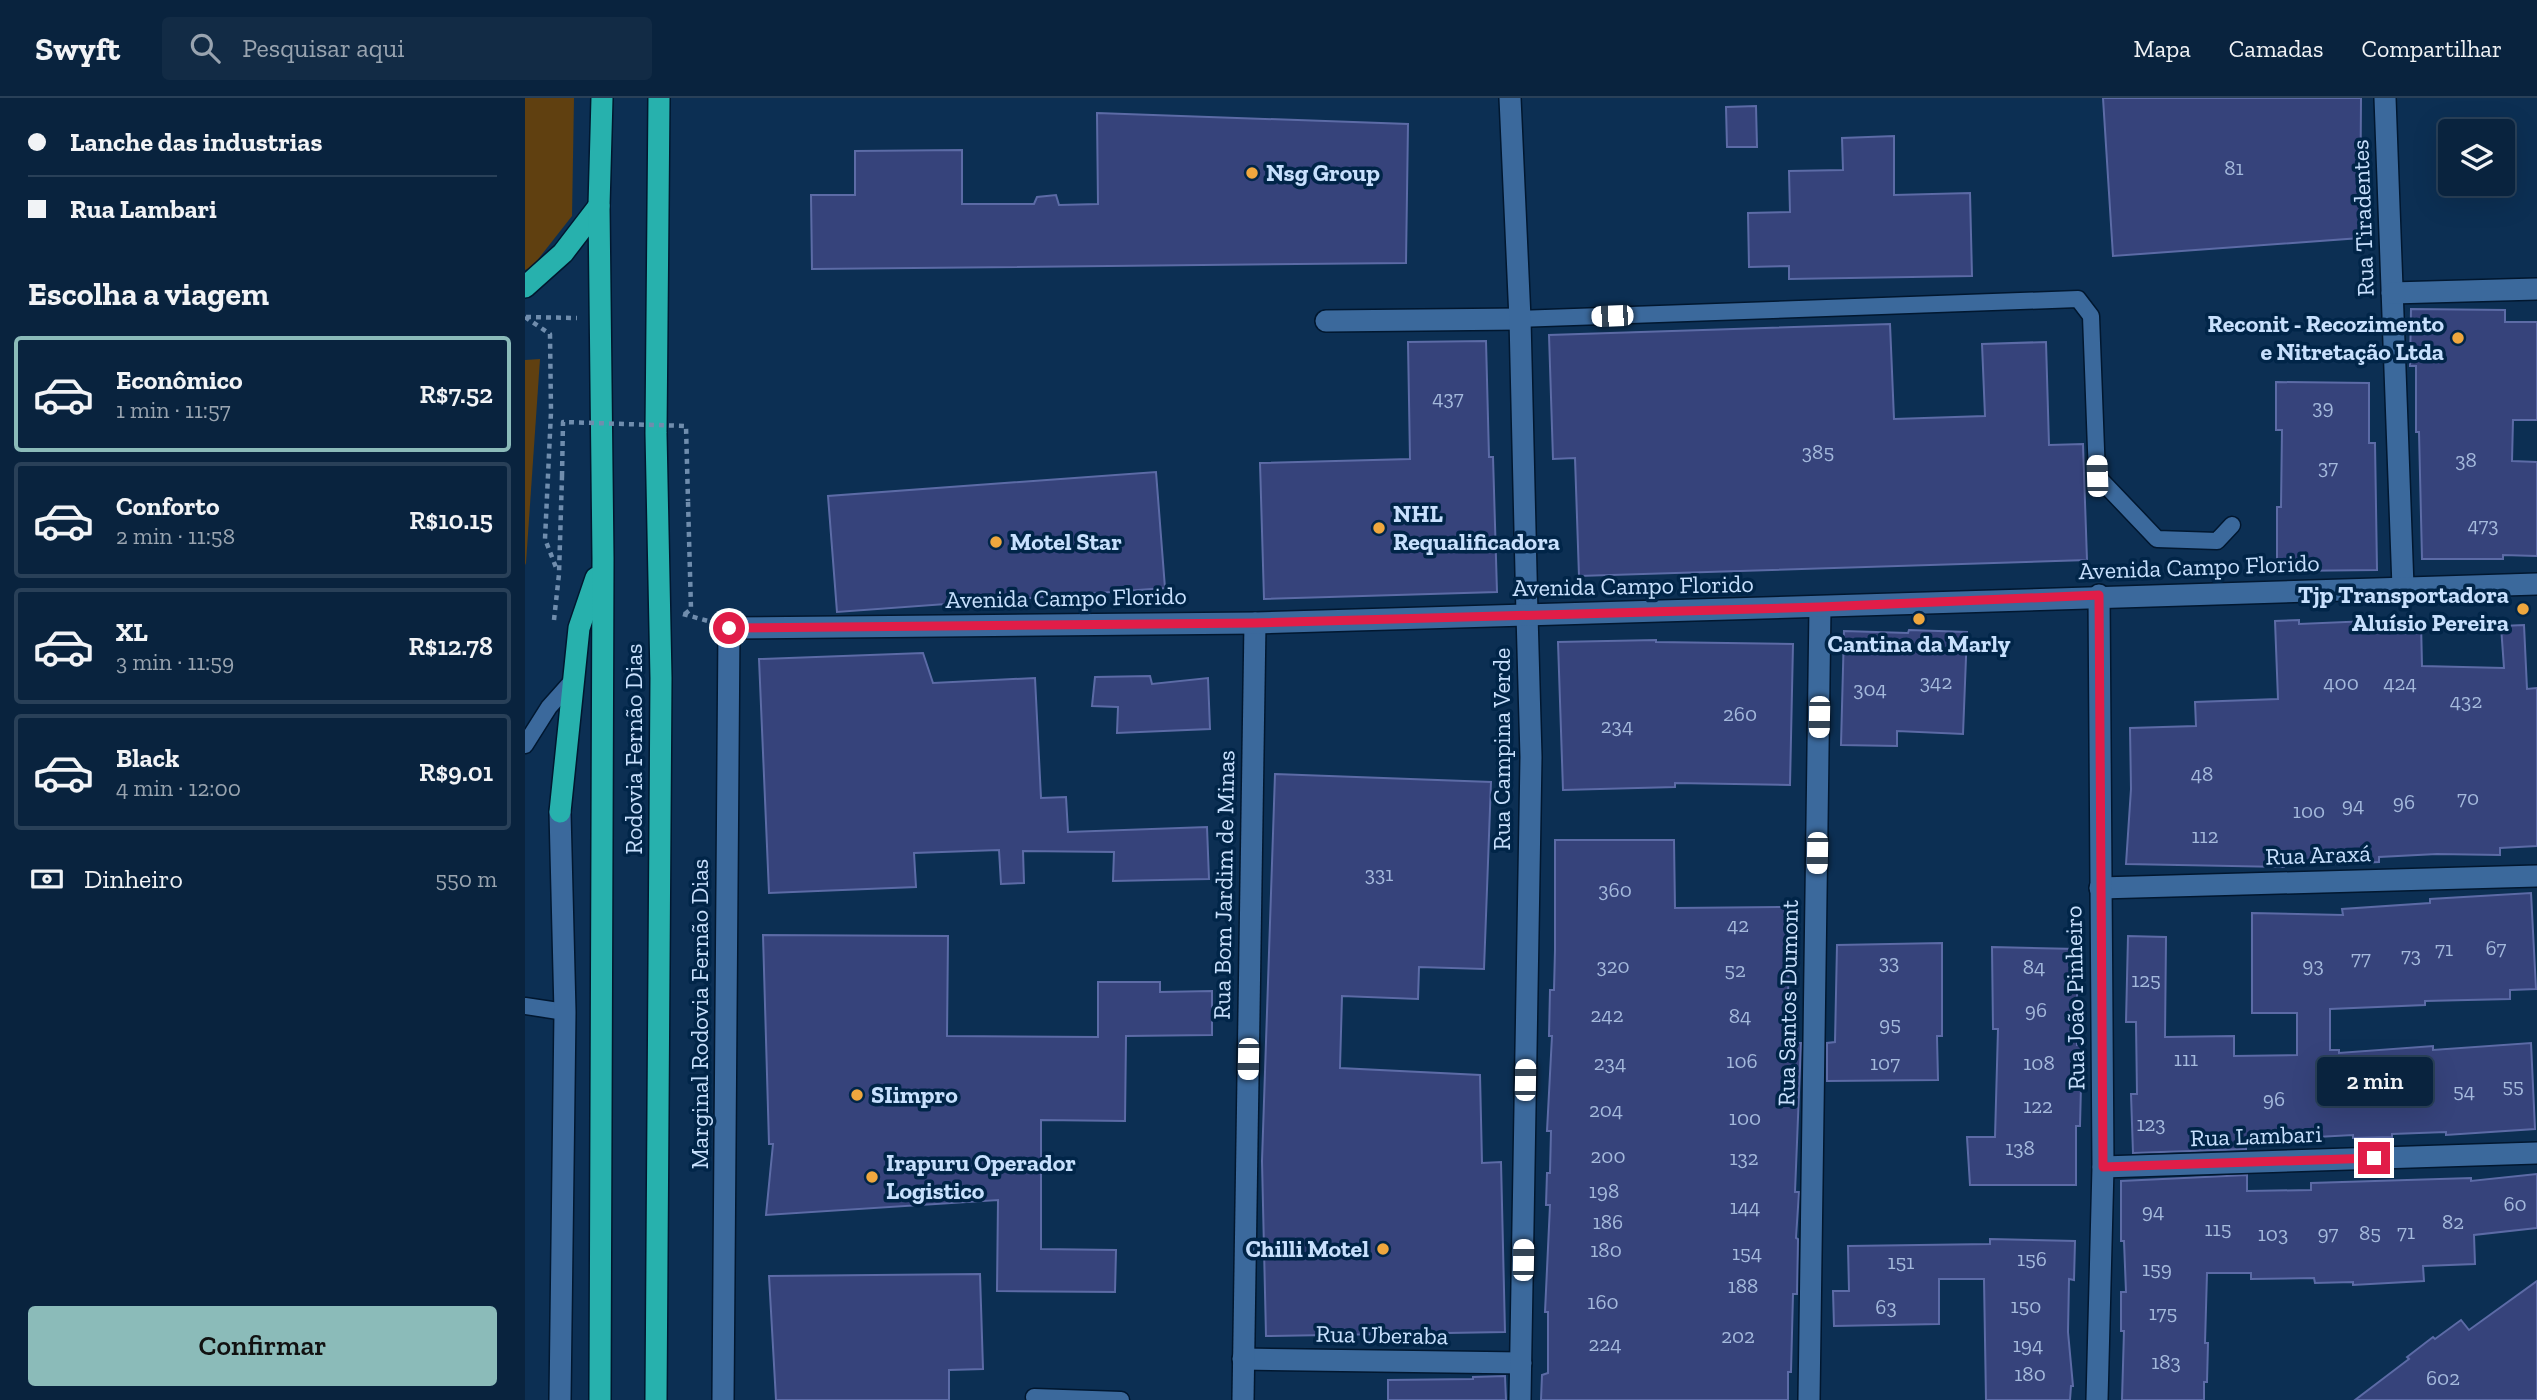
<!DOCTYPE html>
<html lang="pt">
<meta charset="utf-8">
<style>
:root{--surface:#09233e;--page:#122b45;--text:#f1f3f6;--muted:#99a4b0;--line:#294058;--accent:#8bbbb9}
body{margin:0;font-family:"Zilla Slab",serif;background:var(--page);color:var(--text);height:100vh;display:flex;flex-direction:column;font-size:26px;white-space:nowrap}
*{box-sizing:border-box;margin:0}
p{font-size:23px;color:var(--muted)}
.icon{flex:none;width:38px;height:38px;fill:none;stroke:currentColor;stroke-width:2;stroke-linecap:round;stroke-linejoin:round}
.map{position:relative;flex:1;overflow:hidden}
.sheet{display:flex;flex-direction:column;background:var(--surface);width:525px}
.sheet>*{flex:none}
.hud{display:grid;align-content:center;height:154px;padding:0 28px;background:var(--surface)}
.controls{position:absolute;left:1913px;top:21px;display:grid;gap:14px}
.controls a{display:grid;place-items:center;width:77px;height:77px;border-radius:7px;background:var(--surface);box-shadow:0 7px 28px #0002,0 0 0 2px var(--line);font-size:35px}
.end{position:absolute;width:32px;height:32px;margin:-16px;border:9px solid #e11d48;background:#fff;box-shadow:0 0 0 4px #fff}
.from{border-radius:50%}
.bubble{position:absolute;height:49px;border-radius:7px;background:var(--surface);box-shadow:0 7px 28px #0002,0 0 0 2px var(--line);font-size:23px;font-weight:600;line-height:49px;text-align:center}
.car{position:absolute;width:21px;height:42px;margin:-21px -10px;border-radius:9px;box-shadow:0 0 5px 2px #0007;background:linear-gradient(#fff 24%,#345 0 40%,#fff 0 76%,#345 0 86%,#fff 0)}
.hud b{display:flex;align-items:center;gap:24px;height:66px;font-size:26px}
.hud b+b{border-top:2px solid var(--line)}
.hud i{width:18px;height:18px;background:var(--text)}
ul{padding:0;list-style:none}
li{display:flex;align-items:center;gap:21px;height:116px;margin:0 14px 10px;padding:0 14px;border:4px solid var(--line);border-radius:7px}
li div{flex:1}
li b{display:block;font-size:26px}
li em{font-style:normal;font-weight:600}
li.selected{border-color:var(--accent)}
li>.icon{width:63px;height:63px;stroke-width:1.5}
h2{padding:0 28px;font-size:32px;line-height:84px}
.pay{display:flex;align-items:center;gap:18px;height:77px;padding:0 28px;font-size:26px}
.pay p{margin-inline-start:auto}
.action{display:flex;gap:14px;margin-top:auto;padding:14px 28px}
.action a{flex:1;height:80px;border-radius:7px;background:var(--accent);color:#111;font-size:28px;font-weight:600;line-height:80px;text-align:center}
header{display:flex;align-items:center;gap:42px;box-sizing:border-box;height:98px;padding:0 35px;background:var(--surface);border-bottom:2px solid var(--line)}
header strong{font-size:33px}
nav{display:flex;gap:38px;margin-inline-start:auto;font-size:24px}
.search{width:490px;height:63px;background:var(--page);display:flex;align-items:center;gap:18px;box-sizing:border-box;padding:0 24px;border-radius:7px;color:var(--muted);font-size:26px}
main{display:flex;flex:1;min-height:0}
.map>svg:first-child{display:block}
.green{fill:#604010}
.building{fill:#36437b;stroke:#5c6ba6;stroke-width:2}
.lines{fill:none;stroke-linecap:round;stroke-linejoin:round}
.lane-casing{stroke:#01172f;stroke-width:19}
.street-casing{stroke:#01172f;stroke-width:24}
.secondary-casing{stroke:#01172f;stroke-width:24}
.highway-casing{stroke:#01172f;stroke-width:24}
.path{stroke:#708dad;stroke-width:4.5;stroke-dasharray:5 5;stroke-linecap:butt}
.lane{stroke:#3b699c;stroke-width:16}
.street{stroke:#3b699c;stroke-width:21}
.secondary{stroke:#3b699c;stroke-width:21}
.highway{stroke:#27b1ad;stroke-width:21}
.path-bridge{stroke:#708dad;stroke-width:4.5;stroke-dasharray:5 5;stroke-linecap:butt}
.route{stroke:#e11d48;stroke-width:9}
.poi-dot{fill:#efa73e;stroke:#012548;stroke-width:2.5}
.labels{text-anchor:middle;stroke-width:7;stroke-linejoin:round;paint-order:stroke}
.number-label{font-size:21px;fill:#a4b9dc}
.poi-label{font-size:24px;font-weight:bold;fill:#c8e0fd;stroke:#012548;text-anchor:start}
.street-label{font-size:24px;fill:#c8e0fd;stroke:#012548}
</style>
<header>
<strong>Swyft</strong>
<div class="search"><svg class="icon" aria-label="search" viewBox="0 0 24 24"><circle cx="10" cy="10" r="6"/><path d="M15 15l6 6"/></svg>Pesquisar aqui</div>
<nav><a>Mapa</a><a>Camadas</a><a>Compartilhar</a></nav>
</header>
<main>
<section class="sheet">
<div class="hud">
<b><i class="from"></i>Lanche das industrias</b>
<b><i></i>Rua Lambari</b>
</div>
<h2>Escolha a viagem</h2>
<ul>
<li class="selected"><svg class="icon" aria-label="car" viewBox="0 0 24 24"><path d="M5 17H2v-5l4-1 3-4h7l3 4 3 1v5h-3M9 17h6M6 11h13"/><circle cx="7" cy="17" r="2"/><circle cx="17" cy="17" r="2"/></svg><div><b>Econômico</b><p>1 min · 11:57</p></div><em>R$7.52</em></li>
<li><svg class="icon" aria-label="car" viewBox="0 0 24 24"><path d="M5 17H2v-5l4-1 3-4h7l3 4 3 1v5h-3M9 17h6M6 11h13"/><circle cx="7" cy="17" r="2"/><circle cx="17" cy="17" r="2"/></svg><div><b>Conforto</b><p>2 min · 11:58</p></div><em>R$10.15</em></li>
<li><svg class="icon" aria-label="car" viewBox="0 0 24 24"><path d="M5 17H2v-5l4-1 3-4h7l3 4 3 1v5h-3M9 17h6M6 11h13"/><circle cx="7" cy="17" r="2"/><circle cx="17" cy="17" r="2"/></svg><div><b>XL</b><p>3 min · 11:59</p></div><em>R$12.78</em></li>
<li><svg class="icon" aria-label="car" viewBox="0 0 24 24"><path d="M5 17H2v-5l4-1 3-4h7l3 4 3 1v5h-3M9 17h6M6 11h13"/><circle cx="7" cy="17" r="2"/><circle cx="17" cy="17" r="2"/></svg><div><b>Black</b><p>4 min · 12:00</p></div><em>R$9.01</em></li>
</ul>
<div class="pay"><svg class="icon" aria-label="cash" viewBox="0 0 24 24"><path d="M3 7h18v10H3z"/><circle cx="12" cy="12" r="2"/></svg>Dinheiro<p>550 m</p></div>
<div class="action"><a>Confirmar</a></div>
</section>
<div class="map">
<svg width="2012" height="1302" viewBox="0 0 2012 1302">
<rect width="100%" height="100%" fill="#0c2f53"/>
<g class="green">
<path d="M0,0H49L47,118L7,169L0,172Z"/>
<path d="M15,261L1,465L0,467V262Z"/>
</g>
<g class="building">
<path d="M1578,0H1836L1835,140L1588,158Z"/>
<path d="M1231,8L1232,49H1202L1201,9Z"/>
<path d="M572,15L883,26L881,165L287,171L286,97H330V53L437,52V106H509L512,99L531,97L534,107L573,106Z"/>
<path d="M1369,38V97L1445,95L1447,178L1264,181V168L1224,169L1223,115L1265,114L1264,73L1318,72L1317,40Z"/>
<path d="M1886,211L1980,212V224H2012V322H1988L1987,363L2012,364V458L1978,457V461H1897L1894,334H1891V268H1885Z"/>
<path d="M1365,226L1369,321L1460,318L1457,246L1521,244L1524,347L1558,346L1562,462L1054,478L1050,360L1028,361L1024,237Z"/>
<path d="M961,243L964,359H968L972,494L739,501L735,365L885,361L883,244Z"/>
<path d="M1751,284L1844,285V345H1850L1852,472L1752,473V409H1756L1757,332H1751Z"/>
<path d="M631,374L640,490L312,514L303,398Z"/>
<path d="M1774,522V526L1844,523V526L1896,524L1897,568L1979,570L1976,528L1999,527L2002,591L2012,590V748L1975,750V757L1912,756L1854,759V764L1808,766L1807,761L1759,763V769L1601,766L1606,691L1605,630L1671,628L1670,604L1753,601L1750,523Z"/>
<path d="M1384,532L1442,534L1438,636L1372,633V648L1316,647L1319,533L1383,535Z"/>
<path d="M1131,542V544L1268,546L1265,687L1150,685V689L1038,692L1033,544Z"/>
<path d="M398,555L408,585L510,580L516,700L541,699L543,734L682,729L684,781L588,783L589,754L498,753L499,785L476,786L474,752L389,755L391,789L244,795L234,561Z"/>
<path d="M625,578L627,586L683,580L685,631L592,635L593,609L567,608L570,579Z"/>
<path d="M750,676L966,684L959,871L894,869L893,901L817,898L815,970L955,977L957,1065L976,1064L980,1234L741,1238L737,1063Z"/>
<path d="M1030,742H1149L1150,810L1265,809L1263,900H1267L1268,945H1276L1270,1094H1274L1271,1140L1273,1141L1272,1196H1268L1266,1274H1263V1302H1016L1017,1277L1023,1275V1214H1020L1025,1107H1021L1022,1075H1025L1026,1033H1022L1027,938H1024L1025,892H1029L1030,852Z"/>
<path d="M2006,795L2011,891L1985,892V901L1900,903V907L1805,911V952H1814V955L1908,948V952L2006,945L2010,1031L1921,1037V1034L1867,1036V1039L1828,1040V1037L1773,1040V1045L1721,1046V1051L1608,1055L1606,996H1612L1611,924H1601L1603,838L1641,839L1640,939L1709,938V958L1772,957V915H1727V815L1818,817L1817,811L1905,805V801Z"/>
<path d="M238,837L423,838L422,938L573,939V884H635V894L687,893V937L601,938L600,1023L516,1022V1151L591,1152L590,1194L472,1193L473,1102L241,1117L248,1046H244Z"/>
<path d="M1417,845V938H1412L1413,982L1302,983V945L1310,944L1312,847Z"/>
<path d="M1467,849L1552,851V947H1557L1555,1028H1551V1087H1445L1442,1039H1470L1473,931H1468Z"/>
<path d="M2012,1076V1130L1949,1137L1950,1166L1898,1168L1899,1183L1828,1187V1184L1790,1185L1789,1180L1726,1181V1175H1682L1680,1245H1683L1682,1284H1679V1302H1597L1599,1233H1596V1194H1601L1599,1143H1596V1083L1722,1077V1093L1786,1092V1085L1946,1080V1083Z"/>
<path d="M1465,1141L1550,1143L1549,1182L1544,1181L1543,1234L1548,1288H1546L1545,1302H1461L1459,1181H1414V1226L1309,1228L1308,1193H1324L1323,1148L1465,1146Z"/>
<path d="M455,1176L458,1271L424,1272V1302H251L244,1178Z"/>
<path d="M2012,1183V1302H1830L1884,1261L1882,1259L1908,1239L1910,1241L1936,1222L1944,1232Z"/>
<path d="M980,1278L981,1302H863V1282L948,1281V1279Z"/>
</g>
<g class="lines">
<defs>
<g id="lane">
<path d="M995,221L1553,201L1566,218L1572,378L1632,441L1692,443L1707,427"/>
<path d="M0,647L24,609L49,581"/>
<path d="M0,908L40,914"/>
<path d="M509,1299L596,1302"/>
</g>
<g id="street">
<path d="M1860,0L1878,489"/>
<path d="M1867,195L2012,191"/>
<path d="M801,223L995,221"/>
<path d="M1575,790L2012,778"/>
<path d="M1578,1069L2012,1055"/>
<path d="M718,1261L996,1265"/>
<path d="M718,1302L730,525"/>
<path d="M995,1302L1006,659L1002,516"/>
<path d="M1284,1302L1295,509"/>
<path d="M1572,1302L1578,1069L1574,497"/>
</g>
<g id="secondary">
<path d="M985,0L995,221L1002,516"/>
<path d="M35,714L40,914L35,1302"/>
<path d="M198,1302L204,530C380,528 556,528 731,525C1158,516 1585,497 2012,486"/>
</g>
<g id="highway">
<path d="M0,189L38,155L74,108"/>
<path d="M35,714L54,530L71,480"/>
<path d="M75,1302L78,461L74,108L77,0"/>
<path d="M131,1302L136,580L131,335L134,0"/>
</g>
</defs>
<use href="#lane" class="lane-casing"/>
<use href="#street" class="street-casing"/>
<use href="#secondary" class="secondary-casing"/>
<use href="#highway" class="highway-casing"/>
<g class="path">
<path d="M0,219L25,236L26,314L20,441L32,472"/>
<path d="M1,219L52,220"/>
<path d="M158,516L183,523"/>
<path d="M160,516L166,511L163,403"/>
<path d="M29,522L34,476L37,378"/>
</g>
<use href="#lane" class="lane"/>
<use href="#street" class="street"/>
<use href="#secondary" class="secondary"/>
<use href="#highway" class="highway"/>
<path class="path-bridge" d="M37,378L38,324L161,328L163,403"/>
</g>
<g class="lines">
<path class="route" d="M204,530L730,525L1295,509L1574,497L1578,1069L1849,1060"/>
</g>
<g class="poi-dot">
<circle cx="727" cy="75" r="7"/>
<circle cx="1933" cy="240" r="7"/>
<circle cx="854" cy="430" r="7"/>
<circle cx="471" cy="444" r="7"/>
<circle cx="1998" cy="511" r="7"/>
<circle cx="1394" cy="521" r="7"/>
<circle cx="332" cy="997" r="7"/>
<circle cx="347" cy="1079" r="7"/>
<circle cx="858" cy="1151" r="7"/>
</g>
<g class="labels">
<g class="number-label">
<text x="1709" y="77">81</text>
<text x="923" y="307">437</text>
<text x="1798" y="316">39</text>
<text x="1293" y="361">385</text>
<text x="1941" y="369">38</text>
<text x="1803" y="376">37</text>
<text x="1958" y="434">473</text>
<text x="1411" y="591">342</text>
<text x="1816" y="592">400</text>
<text x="1875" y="592">424</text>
<text x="1345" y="598">304</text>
<text x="1941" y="610">432</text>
<text x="1215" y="623">260</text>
<text x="1092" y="635">234</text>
<text x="1677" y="683">48</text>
<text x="1943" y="707">70</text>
<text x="1879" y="711">96</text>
<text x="1828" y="714">94</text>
<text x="1784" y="720">100</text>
<text x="1680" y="745">112</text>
<text x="854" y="783">331</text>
<text x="1090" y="799">360</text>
<text x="1213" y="834">42</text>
<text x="1971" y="857">67</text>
<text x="1919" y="858">71</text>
<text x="1886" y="864">73</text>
<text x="1836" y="867">77</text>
<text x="1364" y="871">33</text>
<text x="1788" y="874">93</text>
<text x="1088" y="875">320</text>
<text x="1509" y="876">84</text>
<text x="1210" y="879">52</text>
<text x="1621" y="889">125</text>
<text x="1511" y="919">96</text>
<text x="1082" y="924">242</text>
<text x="1215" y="925">84</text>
<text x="1365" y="933">95</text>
<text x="1661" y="968">111</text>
<text x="1217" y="970">106</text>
<text x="1085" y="972">234</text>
<text x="1360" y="972">107</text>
<text x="1514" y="972">108</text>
<text x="1988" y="995">55</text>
<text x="1939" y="1000">54</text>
<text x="1749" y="1008">96</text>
<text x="1513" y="1015">122</text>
<text x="1081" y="1019">204</text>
<text x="1220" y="1027">100</text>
<text x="1626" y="1033">123</text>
<text x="1495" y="1057">138</text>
<text x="1083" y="1065">200</text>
<text x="1219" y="1067">132</text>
<text x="1079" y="1100">198</text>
<text x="1990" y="1113">60</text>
<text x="1220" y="1116">144</text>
<text x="1628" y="1120">94</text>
<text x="1083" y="1131">186</text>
<text x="1928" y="1131">82</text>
<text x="1693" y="1138">115</text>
<text x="1881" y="1141">71</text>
<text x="1803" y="1142">97</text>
<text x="1845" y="1142">85</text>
<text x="1748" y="1143">103</text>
<text x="1081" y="1159">180</text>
<text x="1222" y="1162">154</text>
<text x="1507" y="1168">156</text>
<text x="1376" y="1171">151</text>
<text x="1632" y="1178">159</text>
<text x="1218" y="1195">188</text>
<text x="1078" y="1211">160</text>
<text x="1501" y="1215">150</text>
<text x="1361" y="1216">63</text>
<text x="1638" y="1222">175</text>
<text x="1213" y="1245">202</text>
<text x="1080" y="1253">224</text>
<text x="1503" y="1254">194</text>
<text x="1641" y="1271">183</text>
<text x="1505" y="1283">180</text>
<text x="1918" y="1287">602</text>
</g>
<g class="poi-label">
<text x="741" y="83">Nsg Group</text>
<text x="1919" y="234" text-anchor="end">Reconit - Recozimento<tspan x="1919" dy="28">e Nitretação Ltda</tspan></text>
<text x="868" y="424">NHL<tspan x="868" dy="28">Requalificadora</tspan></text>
<text x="485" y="452">Motel Star</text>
<text x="1984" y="505" text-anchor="end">Tjp Transportadora<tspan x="1984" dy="28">Aluísio Pereira</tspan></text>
<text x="1394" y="554" text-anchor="middle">Cantina da Marly</text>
<text x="346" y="1005">SIimpro</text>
<text x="361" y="1073">Irapuru Operador<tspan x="361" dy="28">Logistico</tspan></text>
<text x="844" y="1159" text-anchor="end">Chilli Motel</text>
</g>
<g class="street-label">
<text transform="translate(1838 120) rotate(-92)" y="8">Rua Tiradentes</text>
<text transform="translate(1674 469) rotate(-2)" y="8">Avenida Campo Florido</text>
<text transform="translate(1108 488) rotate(-1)" y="8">Avenida Campo Florido</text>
<text transform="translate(541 500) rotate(-1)" y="8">Avenida Campo Florido</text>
<text transform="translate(109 651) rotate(-90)" y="8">Rodovia Fernão Dias</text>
<text transform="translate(977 651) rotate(-90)" y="8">Rua Campina Verde</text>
<text transform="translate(1793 757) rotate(-2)" y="8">Rua Araxá</text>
<text transform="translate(699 787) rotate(-89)" y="8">Rua Bom Jardim de Minas</text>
<text transform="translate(1550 900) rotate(-91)" y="8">Rua João Pinheiro</text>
<text transform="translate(1263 905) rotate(-89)" y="8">Rua Santos Dumont</text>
<text transform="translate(175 916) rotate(-90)" y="8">Marginal Rodovia Fernão Dias</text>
<text transform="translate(1731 1038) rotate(-2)" y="8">Rua Lambari</text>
<text transform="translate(857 1237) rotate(1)" y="8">Rua Uberaba</text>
</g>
</g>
</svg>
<div class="controls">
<a><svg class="icon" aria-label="layers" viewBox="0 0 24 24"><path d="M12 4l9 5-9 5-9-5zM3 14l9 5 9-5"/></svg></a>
</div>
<i class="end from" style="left:204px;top:530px"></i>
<i class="end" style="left:1849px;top:1060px"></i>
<div class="bubble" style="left:1792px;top:959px;width:116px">2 min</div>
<i class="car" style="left:1087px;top:218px;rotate:268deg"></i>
<i class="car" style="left:1572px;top:378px;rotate:358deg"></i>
<i class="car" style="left:1294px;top:619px;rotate:181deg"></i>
<i class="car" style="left:1292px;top:755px;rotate:181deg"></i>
<i class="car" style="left:723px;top:961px;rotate:181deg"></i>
<i class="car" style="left:1000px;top:982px;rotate:1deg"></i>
<i class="car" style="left:998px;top:1162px;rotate:1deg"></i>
</div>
</main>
